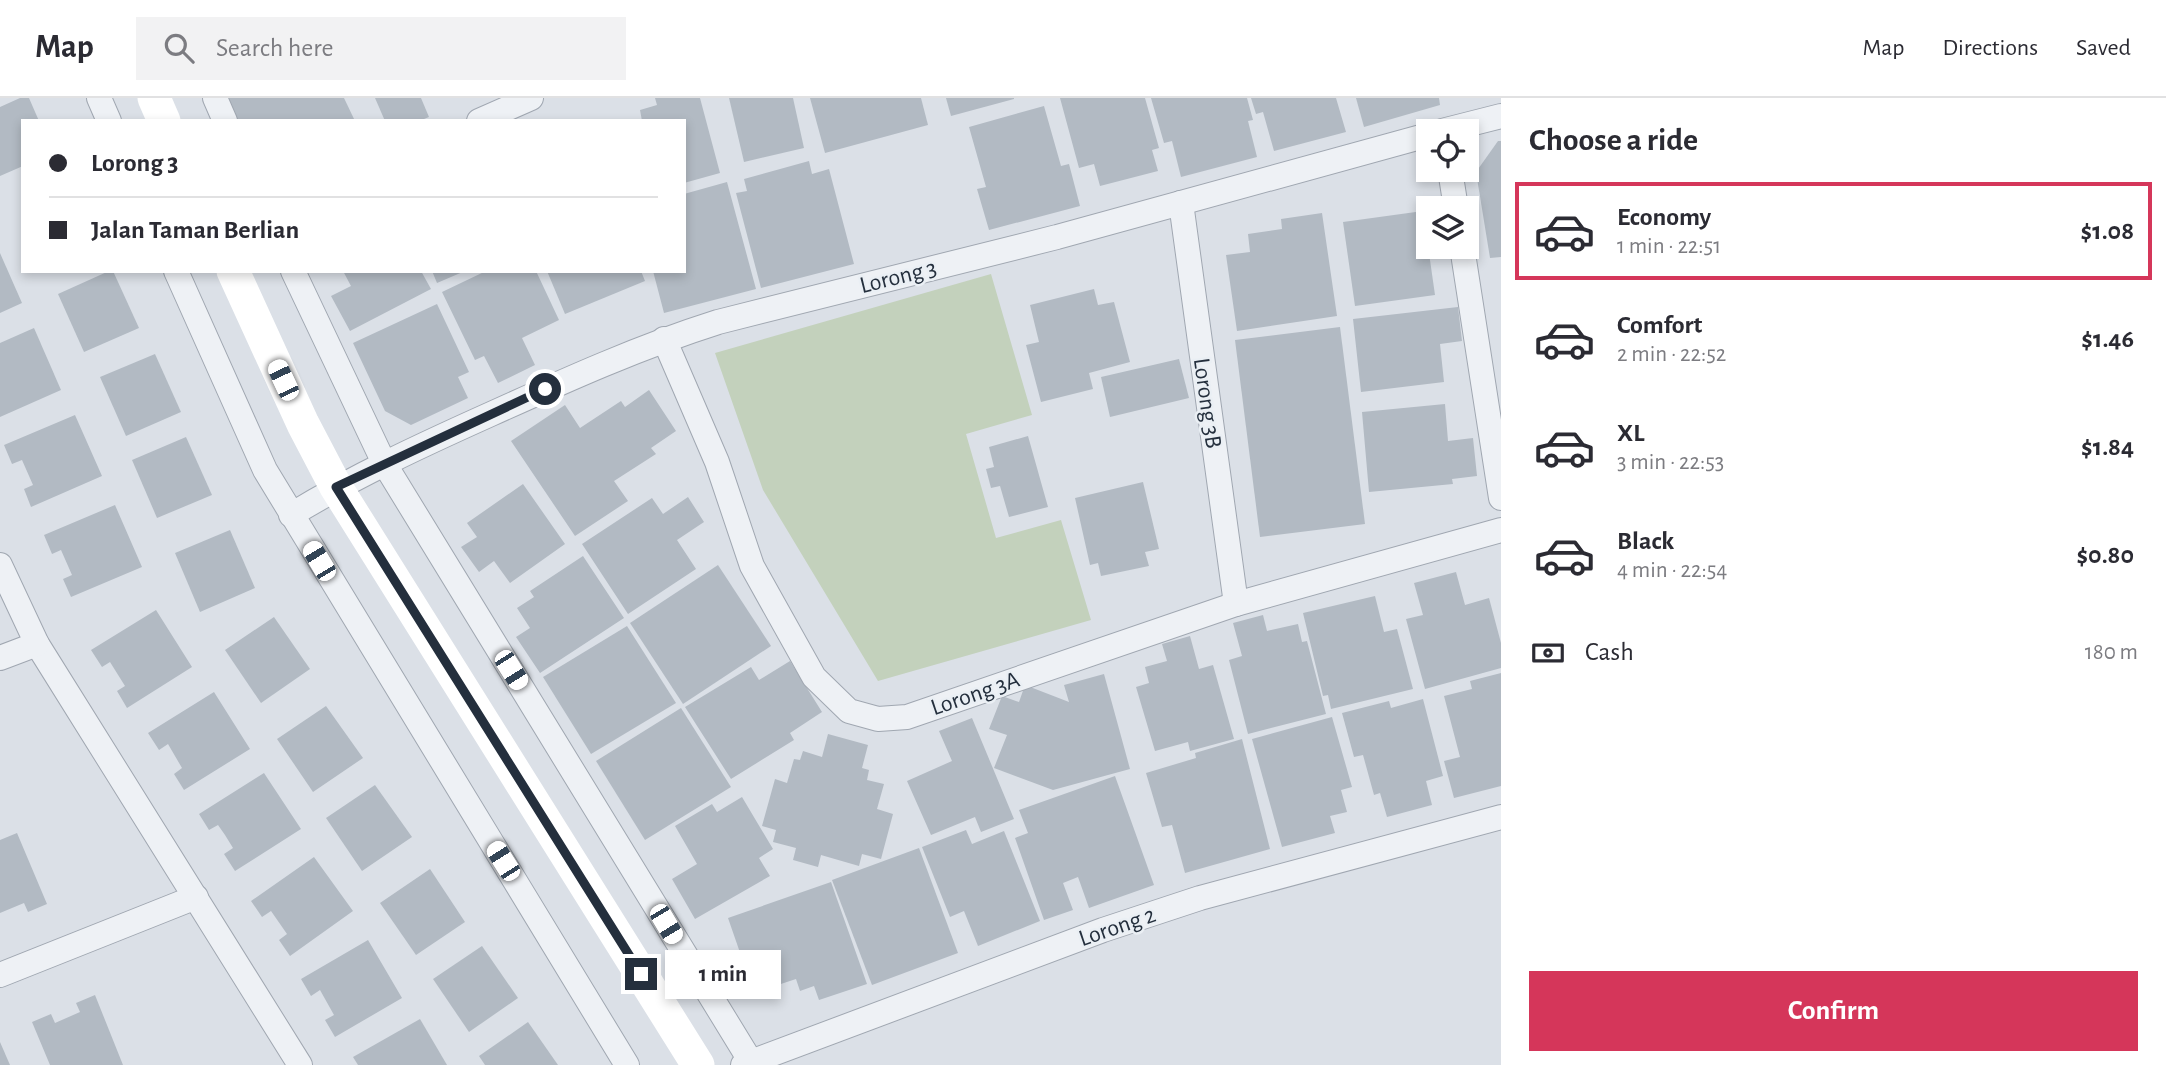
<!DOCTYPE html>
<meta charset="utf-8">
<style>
:root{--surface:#fff;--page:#f2f2f3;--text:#2b2b33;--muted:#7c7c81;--line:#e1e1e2;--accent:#d5365a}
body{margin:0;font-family:"Alegreya Sans",sans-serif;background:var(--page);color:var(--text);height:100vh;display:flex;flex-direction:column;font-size:26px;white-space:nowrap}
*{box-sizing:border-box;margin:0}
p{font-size:23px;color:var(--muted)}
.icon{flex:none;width:38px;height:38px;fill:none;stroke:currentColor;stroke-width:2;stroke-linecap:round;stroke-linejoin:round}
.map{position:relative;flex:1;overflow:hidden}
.details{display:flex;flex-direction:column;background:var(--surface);width:665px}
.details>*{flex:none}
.hud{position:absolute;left:21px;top:21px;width:665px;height:154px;border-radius:0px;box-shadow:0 4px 10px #0003;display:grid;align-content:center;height:154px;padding:0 28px;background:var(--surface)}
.buttons{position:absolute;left:1416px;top:21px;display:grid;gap:14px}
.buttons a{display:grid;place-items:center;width:63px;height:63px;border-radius:0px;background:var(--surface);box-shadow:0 4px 10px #0003;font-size:35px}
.end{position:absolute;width:32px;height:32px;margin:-16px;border:9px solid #242f3d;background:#fff;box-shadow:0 0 0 4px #fff}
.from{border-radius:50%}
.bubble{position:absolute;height:49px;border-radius:0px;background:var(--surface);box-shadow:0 4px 10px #0003;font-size:23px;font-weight:700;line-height:49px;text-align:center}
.car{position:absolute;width:21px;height:42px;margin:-21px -10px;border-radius:9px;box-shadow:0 0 5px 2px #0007;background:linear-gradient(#fff 24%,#345 0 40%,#fff 0 76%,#345 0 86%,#fff 0)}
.hud b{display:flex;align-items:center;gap:24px;height:66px;font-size:26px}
.hud b+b{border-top:2px solid var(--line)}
.hud i{width:18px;height:18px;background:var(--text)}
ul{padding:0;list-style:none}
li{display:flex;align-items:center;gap:21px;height:98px;margin:0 14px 10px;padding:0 14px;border:4px solid transparent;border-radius:0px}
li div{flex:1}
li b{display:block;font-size:26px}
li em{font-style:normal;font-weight:700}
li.active{border-color:var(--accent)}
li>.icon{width:63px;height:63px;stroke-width:1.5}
h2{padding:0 28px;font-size:32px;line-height:84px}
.pay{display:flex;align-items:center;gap:18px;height:77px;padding:0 28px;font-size:26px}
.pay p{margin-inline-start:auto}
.action{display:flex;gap:14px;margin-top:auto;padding:14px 28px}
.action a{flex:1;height:80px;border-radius:0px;background:var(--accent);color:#fff;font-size:28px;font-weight:700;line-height:80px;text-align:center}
header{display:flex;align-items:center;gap:42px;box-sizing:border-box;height:98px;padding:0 35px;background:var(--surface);border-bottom:2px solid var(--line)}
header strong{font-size:33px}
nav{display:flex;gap:38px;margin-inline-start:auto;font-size:24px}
.search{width:490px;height:63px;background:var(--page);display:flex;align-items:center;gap:18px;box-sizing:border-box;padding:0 24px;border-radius:0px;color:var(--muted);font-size:26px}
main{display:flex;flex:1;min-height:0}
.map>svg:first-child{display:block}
.green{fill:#c3d1bc}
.building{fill:#b2bac3}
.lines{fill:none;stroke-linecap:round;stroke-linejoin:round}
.street-casing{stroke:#a0a7b1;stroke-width:26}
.street{stroke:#eef1f5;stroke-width:24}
.secondary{stroke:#fff;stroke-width:33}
.route{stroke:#242f3d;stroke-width:9}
.labels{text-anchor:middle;stroke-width:5;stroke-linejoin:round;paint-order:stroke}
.street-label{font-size:24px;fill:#242f3d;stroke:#eaeff4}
</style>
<header>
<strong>Map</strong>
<div class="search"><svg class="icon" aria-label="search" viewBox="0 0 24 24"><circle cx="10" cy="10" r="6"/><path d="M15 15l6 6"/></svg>Search here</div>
<nav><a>Map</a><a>Directions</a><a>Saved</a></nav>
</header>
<main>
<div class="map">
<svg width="1501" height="967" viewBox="0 0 1501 967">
<rect width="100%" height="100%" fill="#dbe0e7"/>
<path class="green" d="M991,176L1032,317L966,336L996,440L1061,422L1091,522L878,583L763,392L715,255Z"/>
<g class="building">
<path d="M20,0H29L39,23H23V68L0,78V9Z"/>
<path d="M227,0H344L355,23H238Z"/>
<path d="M375,0H421L429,19L419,23H385Z"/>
<path d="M655,0H700L720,75L684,85V23H642L640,12L657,7Z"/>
<path d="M729,0H793L804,50L744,64Z"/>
<path d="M810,0H921L928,27L825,55Z"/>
<path d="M946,0H1014V1L951,18Z"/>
<path d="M1060,0H1145L1159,50L1152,52L1158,73L1100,88L1094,66L1079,70Z"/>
<path d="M1151,0H1247L1253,22L1248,23L1257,59L1181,79L1172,43L1164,45Z"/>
<path d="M1251,0H1336L1346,34L1274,53L1263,14L1256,16Z"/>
<path d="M1356,0H1439L1440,7L1364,29Z"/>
<path d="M1044,8L1061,68L1069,66L1080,108L989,132L977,91L986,89L969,29Z"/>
<path d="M1498,43H1501V159L1490,160L1476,74Z"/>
<path d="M809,63L812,76L829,71L854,166L761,190L736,95L747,93L744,81Z"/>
<path d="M727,84L756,191L664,215L653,173H684V96Z"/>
<path d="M1423,113L1435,197L1355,208L1343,124Z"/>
<path d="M1322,115L1337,218L1237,233L1226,157L1250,154L1248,136L1282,131L1281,121Z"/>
<path d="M0,155L22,205L0,215Z"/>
<path d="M109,173H113L139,230L84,254L58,196Z"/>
<path d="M343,173H421L431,191L350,233L331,198L351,188Z"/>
<path d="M432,173H465L437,185Z"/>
<path d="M486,173H536L559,222L522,240L535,267L498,285L484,258L475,262L442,194Z"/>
<path d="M547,173H641L645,183L565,216Z"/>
<path d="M1094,191L1098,207L1114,204L1130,264L1089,275L1093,291L1041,304L1026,247L1039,244L1030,207Z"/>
<path d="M437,206L469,274L458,279L468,300L411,327L385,313L353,245Z"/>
<path d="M1458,209L1462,243L1440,246L1444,284L1361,294L1353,221Z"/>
<path d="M1340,229L1365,426L1260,439L1235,242Z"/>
<path d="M34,230L61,292L0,319V245Z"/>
<path d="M155,256L181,314L126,338L100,279Z"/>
<path d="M1179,261L1189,300L1110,319L1101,279Z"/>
<path d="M649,292L676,333L651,350L656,356L614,383L628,403L575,438L511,343L565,307L580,330L621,303L625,309Z"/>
<path d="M1445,306L1448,343L1473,340L1477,378L1452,381L1453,386L1369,394L1362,314Z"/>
<path d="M75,317L102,378L31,409L24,391L33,387L22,362L12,366L4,347Z"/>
<path d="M1028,338L1048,409L1009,419L1000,388L991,390L986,371L994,369L989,349Z"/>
<path d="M186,339L212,397L157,420L132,362Z"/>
<path d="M1143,384L1159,451L1145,454L1149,468L1101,478L1098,465L1090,467L1075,400Z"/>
<path d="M523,386L565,446L510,485L494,463L479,474L461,449L477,439L467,425Z"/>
<path d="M688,399L704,424L677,442L696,471L628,516L582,446L652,400L663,416Z"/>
<path d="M115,407L142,469L71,499L63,481L72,477L61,452L52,456L44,437Z"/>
<path d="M230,432L255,490L200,514L175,455Z"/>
<path d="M583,458L624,520L540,575L516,539L530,530L517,510L534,499L530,493Z"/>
<path d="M718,467L771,548L683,606L630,525Z"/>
<path d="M1456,474L1465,507L1489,500L1501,545V570L1425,591L1406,521L1423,517L1414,485Z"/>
<path d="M1375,498L1384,534L1397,531L1413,591L1331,611L1328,597L1323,598L1303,515Z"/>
<path d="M156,512L192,569L127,610L117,593L125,588L110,564L102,569L91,552Z"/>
<path d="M1263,517L1267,533L1298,526L1302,544L1307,543L1326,616L1248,636L1229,562L1242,558L1233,525Z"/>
<path d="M274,519L310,571L261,605L225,552Z"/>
<path d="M627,528L676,605L591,656L543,579Z"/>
<path d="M1190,538L1199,571L1213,567L1234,641L1190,653L1188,644L1155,653L1136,589L1149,585L1145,569L1167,563L1162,546Z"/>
<path d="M790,563L822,614L790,635L794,642L731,681L685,609L751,569L759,582Z"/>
<path d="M1501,575V688L1454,700L1444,663L1460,659L1444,598L1472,591L1470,583Z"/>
<path d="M1104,576L1130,671L1053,692L994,670L1007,637L989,631L1002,598L1019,604L1025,587L1069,604L1064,587Z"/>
<path d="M214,594L250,651L184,692L174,676L182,670L168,646L159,652L148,635Z"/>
<path d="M1423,601L1443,678L1426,683L1432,707L1387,719L1380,695L1374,697L1363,657L1354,659L1342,615L1389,603L1391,610Z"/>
<path d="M326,608L363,660L313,694L277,641Z"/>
<path d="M681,610L731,689L645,742L596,663Z"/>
<path d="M1332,619L1352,689L1341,692L1347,714L1330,718L1335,735L1282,749L1252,641Z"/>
<path d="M972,620L1014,721L981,734L975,719L931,737L907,683L952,663L939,633Z"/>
<path d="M828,636L868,647L862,670L869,672L867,682L884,686L877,711L893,716L881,761L862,756L859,768L821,757L818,769L793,762L796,750L773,744L776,732L762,728L775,681L787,685L794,661L800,662L803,653L822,659Z"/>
<path d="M1242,641L1270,751L1185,775L1172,727L1162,729L1146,675L1196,660L1195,655Z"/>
<path d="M264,675L301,731L235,773L224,756L233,750L225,737L218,727L209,732L199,716Z"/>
<path d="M1115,678L1154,787L1089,810L1078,779L1063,785L1073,812L1044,822L1015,740L1028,735L1019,712Z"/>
<path d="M375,687L412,739L362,773L326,720Z"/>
<path d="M742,699L773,751L759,760L770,778L695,821L672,781L697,766L675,728L712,706L717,714Z"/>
<path d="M966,732L972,746L1004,733L1040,823L978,848L964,813L950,819L922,749Z"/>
<path d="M17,735L47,806L28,814L24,805L0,815V742Z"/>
<path d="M919,750L958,855L872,887L832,782Z"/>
<path d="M314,759L353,813L290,858L279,842L287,836L271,813L262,819L251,803Z"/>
<path d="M430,771L465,824L416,857L380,805Z"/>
<path d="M831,784L867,886L819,902L814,888L800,893L796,881L754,895L728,820Z"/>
<path d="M368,842L402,900L335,939L325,922L334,917L320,892L311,898L301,881Z"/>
<path d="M482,848L518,900L469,934L433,881Z"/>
<path d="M95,897L123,967H50L32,924L51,916L55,925L80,914L76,905Z"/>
<path d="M420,921L447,967H358L353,959Z"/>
<path d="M528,924L558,967H485L479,958Z"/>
<path d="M0,944L10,967H0Z"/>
</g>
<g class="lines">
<defs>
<g id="street">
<path d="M99,0L109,23"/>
<path d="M215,0L225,23"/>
<path d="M479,23L531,0"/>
<path d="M1442,33L1501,18"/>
<path d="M1450,72L1456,110"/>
<path d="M1181,105L1236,506"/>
<path d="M1462,149L1501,400"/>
<path d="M176,173L265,372L627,967"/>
<path d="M293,173L384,365L751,964"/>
<path d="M664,241L717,364L752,468L814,579L849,613L878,621L907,619L1236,506L1501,432"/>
<path d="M291,417C355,378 422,347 491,316C566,282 639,249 718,224L1057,139L1428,37"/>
<path d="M0,467L37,546L300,967"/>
<path d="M0,560L37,546"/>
<path d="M0,877L196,799"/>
<path d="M743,967L1103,832L1200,800L1501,719"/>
</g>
</defs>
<use href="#street" class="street-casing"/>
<use href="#street" class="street"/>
<g class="secondary">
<path d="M154,0L164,23"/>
<path d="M233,173L303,326L336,389L698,967"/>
</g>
</g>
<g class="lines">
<path class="route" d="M545,291L336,389L641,876"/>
</g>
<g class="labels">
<g class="street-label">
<text transform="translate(898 178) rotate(-14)" y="8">Lorong 3</text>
<text transform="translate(1208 305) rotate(82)" y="8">Lorong 3B</text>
<text transform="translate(975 595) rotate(-19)" y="8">Lorong 3A</text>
<text transform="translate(1117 828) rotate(-19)" y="8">Lorong 2</text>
</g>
</g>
</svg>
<div class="buttons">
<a><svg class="icon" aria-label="locate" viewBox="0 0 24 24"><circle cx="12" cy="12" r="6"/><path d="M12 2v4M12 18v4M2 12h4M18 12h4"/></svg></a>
<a><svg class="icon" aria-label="layers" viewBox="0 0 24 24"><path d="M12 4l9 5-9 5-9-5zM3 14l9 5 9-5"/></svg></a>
</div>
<i class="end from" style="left:545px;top:291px"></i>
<i class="end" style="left:641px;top:876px"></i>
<div class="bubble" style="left:665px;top:852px;width:116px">1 min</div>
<i class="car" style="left:283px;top:282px;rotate:335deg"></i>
<i class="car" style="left:319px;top:463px;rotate:329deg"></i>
<i class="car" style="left:511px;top:572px;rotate:148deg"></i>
<i class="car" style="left:503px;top:763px;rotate:328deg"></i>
<i class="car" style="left:666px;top:826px;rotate:149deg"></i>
<div class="hud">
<b><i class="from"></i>Lorong 3</b>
<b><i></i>Jalan Taman Berlian</b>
</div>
</div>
<section class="details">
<h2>Choose a ride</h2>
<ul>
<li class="active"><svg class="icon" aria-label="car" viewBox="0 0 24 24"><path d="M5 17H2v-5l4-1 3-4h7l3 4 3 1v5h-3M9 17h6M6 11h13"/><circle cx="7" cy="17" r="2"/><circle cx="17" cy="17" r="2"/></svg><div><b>Economy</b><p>1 min · 22:51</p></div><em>$1.08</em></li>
<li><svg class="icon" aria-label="car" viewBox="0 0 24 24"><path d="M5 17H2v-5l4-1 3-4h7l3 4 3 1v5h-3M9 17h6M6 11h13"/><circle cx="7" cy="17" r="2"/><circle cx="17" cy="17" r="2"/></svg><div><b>Comfort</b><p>2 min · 22:52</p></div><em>$1.46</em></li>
<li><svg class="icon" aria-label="car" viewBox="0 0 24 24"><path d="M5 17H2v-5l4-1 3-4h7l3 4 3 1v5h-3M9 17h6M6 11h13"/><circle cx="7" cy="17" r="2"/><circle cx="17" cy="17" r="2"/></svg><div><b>XL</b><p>3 min · 22:53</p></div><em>$1.84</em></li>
<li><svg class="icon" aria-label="car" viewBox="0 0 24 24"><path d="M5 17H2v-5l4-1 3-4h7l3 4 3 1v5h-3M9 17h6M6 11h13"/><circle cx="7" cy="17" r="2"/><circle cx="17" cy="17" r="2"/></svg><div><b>Black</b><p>4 min · 22:54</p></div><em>$0.80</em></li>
</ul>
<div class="pay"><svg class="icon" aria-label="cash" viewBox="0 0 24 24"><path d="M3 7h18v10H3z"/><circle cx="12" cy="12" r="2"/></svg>Cash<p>180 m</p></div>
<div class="action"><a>Confirm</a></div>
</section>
</main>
